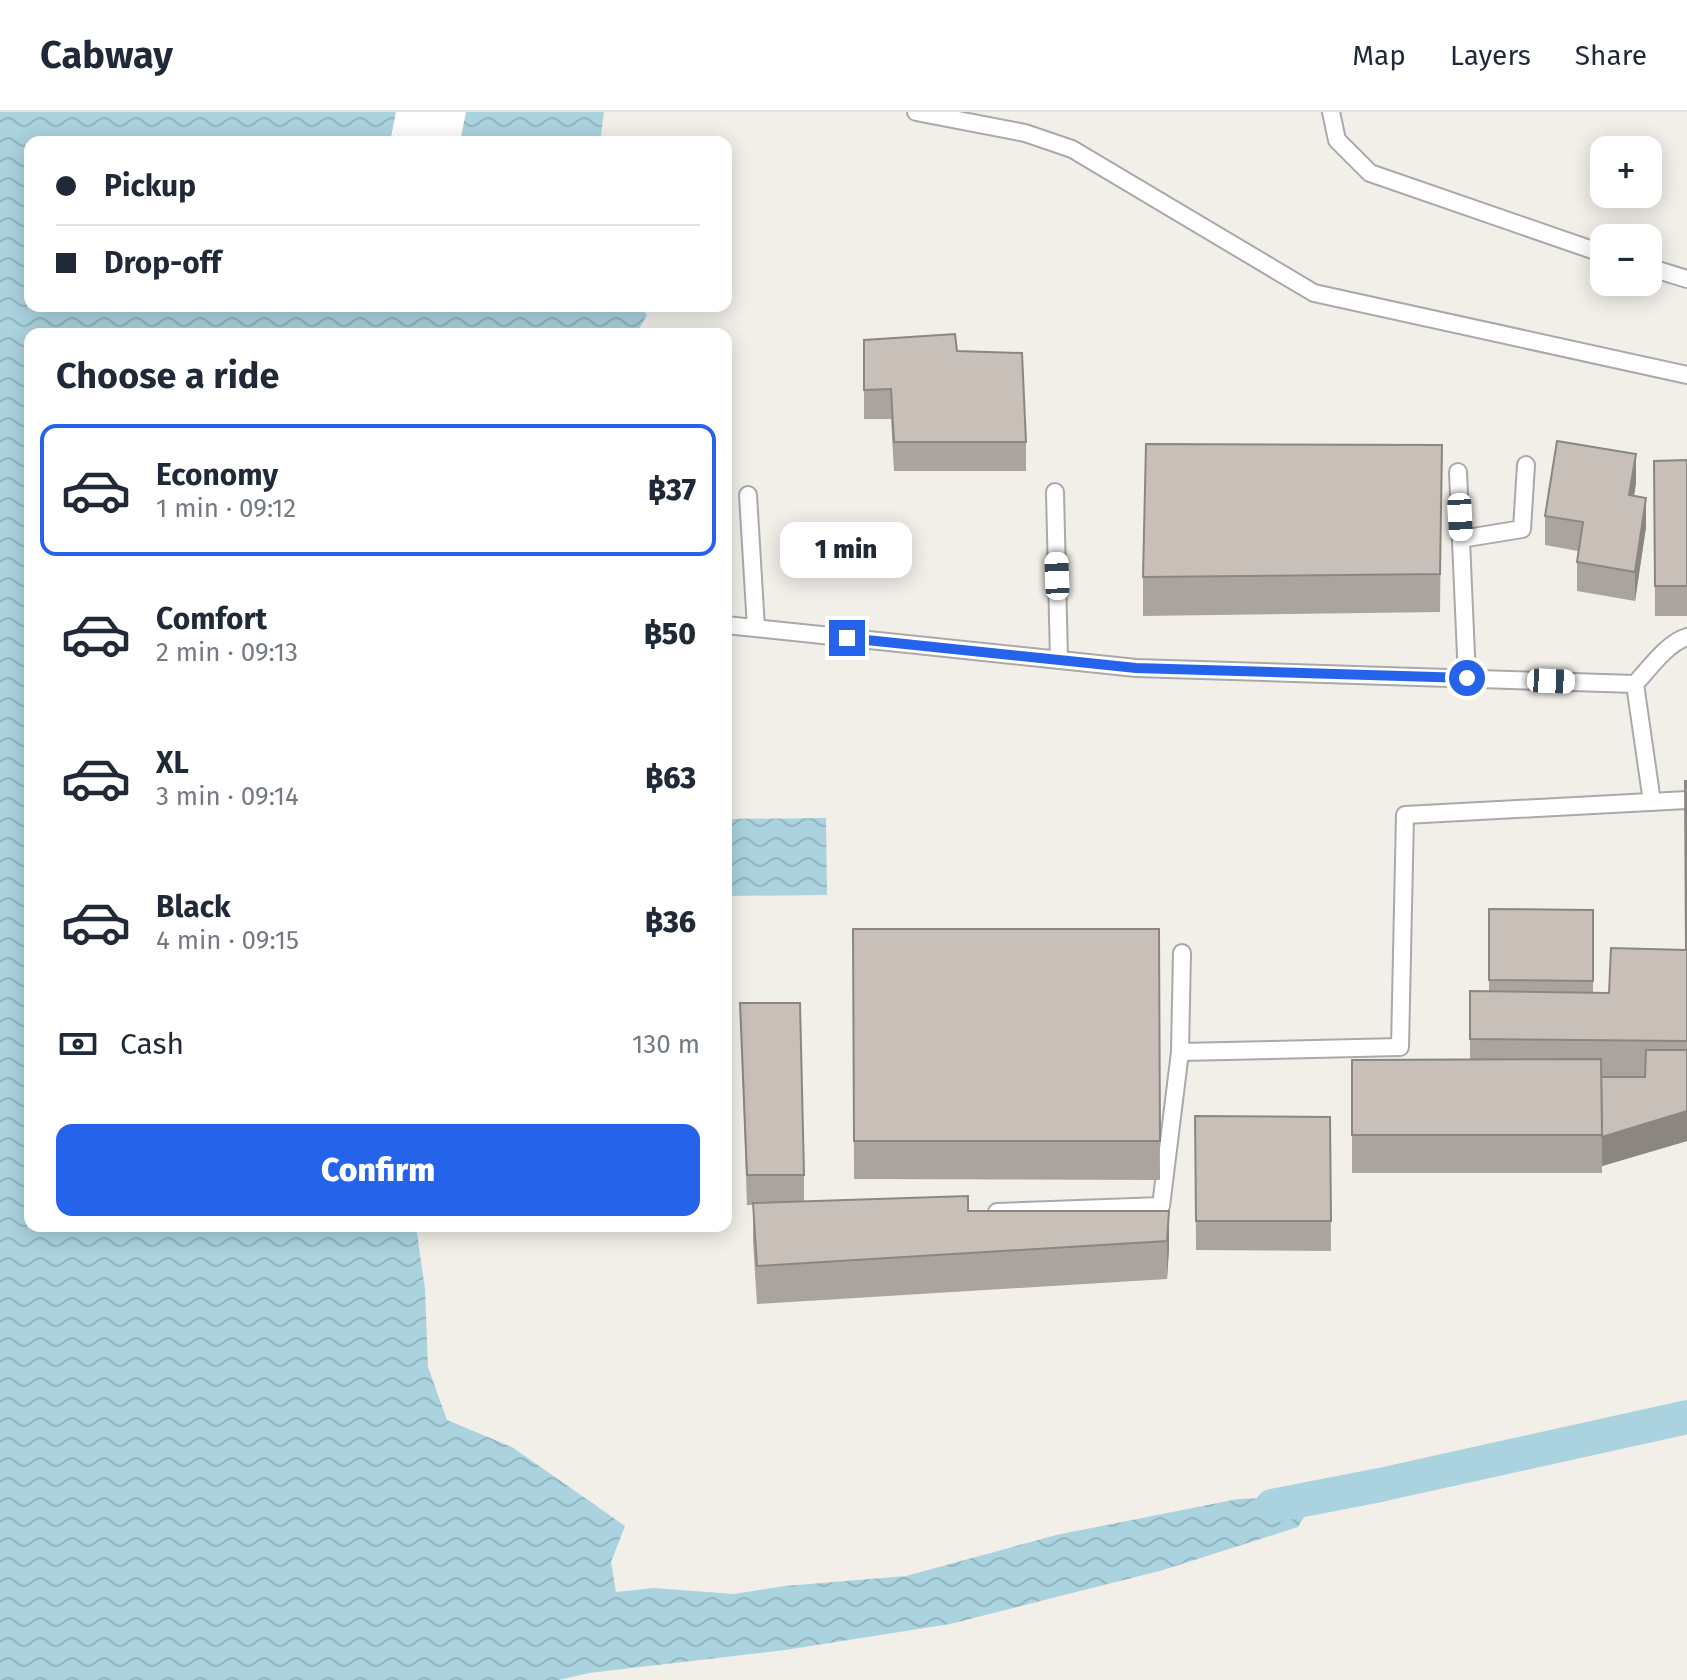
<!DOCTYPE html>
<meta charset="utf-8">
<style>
:root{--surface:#fff;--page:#f6f6f7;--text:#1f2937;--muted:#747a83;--line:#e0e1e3;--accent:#2563eb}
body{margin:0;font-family:"Fira Sans",sans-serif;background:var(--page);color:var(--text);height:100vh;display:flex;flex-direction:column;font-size:30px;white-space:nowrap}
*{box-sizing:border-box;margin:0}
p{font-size:26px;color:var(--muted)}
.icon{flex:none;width:44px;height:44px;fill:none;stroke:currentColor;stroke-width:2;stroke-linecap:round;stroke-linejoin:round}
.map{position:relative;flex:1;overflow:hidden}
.panel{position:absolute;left:24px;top:216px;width:708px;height:904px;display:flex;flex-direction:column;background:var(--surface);border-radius:16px;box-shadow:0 4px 20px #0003}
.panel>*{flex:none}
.top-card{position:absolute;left:24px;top:24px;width:708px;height:176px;border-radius:16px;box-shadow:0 4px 20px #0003;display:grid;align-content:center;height:176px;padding:0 32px;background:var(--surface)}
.controls{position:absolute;left:1590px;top:24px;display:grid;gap:16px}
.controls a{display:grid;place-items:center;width:72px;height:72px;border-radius:16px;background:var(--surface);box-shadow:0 4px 20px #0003;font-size:40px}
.end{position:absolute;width:36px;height:36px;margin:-18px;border:10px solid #2563eb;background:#fff;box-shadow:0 0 0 4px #fff}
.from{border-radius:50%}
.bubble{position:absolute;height:56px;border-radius:16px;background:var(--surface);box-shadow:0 4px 20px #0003;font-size:26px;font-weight:800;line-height:56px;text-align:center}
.car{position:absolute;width:24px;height:48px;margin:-24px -12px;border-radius:10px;box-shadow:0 0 6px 2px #0007;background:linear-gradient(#fff 24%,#345 0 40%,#fff 0 76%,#345 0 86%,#fff 0)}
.top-card b{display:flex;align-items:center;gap:28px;height:76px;font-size:30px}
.top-card b+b{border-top:2px solid var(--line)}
.top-card i{width:20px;height:20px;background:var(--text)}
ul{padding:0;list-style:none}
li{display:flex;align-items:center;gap:24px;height:132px;margin:0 16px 12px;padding:0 16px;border:4px solid transparent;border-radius:16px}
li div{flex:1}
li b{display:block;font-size:30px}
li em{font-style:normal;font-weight:800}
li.selected{border-color:var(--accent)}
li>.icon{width:72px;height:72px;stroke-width:1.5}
h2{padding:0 32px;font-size:36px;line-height:96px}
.pay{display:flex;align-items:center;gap:20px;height:88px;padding:0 32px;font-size:30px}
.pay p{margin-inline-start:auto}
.cta{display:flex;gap:16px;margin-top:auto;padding:16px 32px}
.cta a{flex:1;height:92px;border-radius:16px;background:var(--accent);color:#fff;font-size:32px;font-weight:800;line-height:92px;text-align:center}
header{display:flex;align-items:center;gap:48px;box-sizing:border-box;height:112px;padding:0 40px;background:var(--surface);border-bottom:2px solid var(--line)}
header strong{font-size:38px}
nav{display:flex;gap:44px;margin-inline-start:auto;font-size:28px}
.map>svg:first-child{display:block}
.water{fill:url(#water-waves)}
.pier{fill:#fff}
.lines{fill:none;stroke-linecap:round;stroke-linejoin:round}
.canal{stroke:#aad3df;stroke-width:34}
.lane-casing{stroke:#a9a9a9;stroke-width:20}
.lane{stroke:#fff;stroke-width:16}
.wall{fill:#aba49e}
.shaded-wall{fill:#8b8681}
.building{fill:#c7bfb8;stroke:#8b8681;stroke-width:2}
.route{stroke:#2563eb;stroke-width:10}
</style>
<header>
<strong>Cabway</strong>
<nav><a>Map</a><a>Layers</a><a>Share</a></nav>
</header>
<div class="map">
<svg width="1687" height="1568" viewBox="0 0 1687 1568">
<defs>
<pattern id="water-waves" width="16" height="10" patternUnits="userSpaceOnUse" patternTransform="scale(2)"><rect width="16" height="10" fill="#aad3df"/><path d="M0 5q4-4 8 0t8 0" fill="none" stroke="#92b5bf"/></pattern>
</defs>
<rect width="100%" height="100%" fill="#f2efe9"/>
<g class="water">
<path d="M0,0H604L600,30H30V194H640L647,203L636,222H30V1114H416L425,1177L428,1255L447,1308L512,1335L625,1414L611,1450L616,1480L653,1476L734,1482L785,1474L906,1464L1056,1423L1238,1387L1317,1384L1298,1415L1163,1458L950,1512L785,1538L589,1561L559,1568H0Z"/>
<path d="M826,706L827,783L726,784V707Z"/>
</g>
<path class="pier" d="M396,0H466L460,30H390Z"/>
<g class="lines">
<path class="canal" d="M1272,1394L1380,1373L1687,1305"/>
<defs>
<g id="lane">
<path d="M916,0L1025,21L1072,37L1314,181L1687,263"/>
<path d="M1331,0L1337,28L1370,61L1604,142"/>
<path d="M1648,155L1687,167"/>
<path d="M1458,360L1467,566"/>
<path d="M1055,380L1059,548"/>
<path d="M748,383L756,516"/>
<path d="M1461,427L1522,417L1526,353"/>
<path d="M726,513L1136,556L1635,572L1652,690"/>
<path d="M1635,572C1649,557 1667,531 1687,525"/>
<path d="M1180,940L1400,935L1405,703L1687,688"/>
<path d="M997,1100L1161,1094L1180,940L1182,841"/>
</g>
</defs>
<use href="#lane" class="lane-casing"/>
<use href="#lane" class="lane"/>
</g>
<g class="wall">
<path d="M864,228L957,239L1026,330V359H894L891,307H864Z"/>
<path d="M1442,333L1440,500L1143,504V465Z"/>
<path d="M1687,348V504H1655L1654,349Z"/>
<path d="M1636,371L1634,384L1646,415L1635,489L1577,479V450L1578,439L1545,433V404Z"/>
<path d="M1687,669V1029L1602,1054V1061H1352V948L1470,947V879H1489V797L1593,798V880L1609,881L1686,838Z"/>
<path d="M853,817H1159L1160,1068L854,1067Z"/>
<path d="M740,891L804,1063V1090L968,1099H1169V1137L1167,1167L757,1192L753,1130V1093H747Z"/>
<path d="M1195,1004L1330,1005L1331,1139L1196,1138Z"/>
</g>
<g class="shaded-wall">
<path d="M1636,342V371L1629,413V383Z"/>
<path d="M1646,386V415L1635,489V460Z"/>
<path d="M1687,999V1029L1602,1054V1025Z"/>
<path d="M1169,1099V1137L1167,1167V1129Z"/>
</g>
<g class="building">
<path d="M955,222L957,239L1022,241L1026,330H894L891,277L864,278V228Z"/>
<path d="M1557,329L1636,342L1629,383L1646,386L1635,460L1577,450L1583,410L1545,404Z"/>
<path d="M1146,332L1442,333L1440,462L1143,465Z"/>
<path d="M1687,348V474H1655L1654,349Z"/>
<path d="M1685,669H1687V929L1470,927V879L1609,881L1611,836L1686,838Z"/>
<path d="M1489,797L1593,798V869L1489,868Z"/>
<path d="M853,817H1159L1160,1029H854Z"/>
<path d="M740,891H800L804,1063H747Z"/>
<path d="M1646,938H1687V999L1602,1025L1601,965H1645Z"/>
<path d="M1601,947L1602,1023H1352V948Z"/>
<path d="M1195,1004L1330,1005L1331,1109H1196Z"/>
<path d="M968,1084V1099H1169L1167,1129L757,1154L753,1091Z"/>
</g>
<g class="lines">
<path class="route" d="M847,526L1136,556L1467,566"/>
</g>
</svg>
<div class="controls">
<a>+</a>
<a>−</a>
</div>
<i class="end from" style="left:1467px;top:566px"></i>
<i class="end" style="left:847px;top:526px"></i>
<div class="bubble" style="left:780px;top:410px;width:132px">1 min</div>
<i class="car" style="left:1460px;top:405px;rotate:177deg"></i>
<i class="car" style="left:1057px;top:464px;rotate:358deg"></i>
<i class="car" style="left:1551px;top:569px;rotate:92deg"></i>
<div class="top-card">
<b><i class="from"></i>Pickup</b>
<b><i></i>Drop-off</b>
</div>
<section class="panel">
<h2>Choose a ride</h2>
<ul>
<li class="selected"><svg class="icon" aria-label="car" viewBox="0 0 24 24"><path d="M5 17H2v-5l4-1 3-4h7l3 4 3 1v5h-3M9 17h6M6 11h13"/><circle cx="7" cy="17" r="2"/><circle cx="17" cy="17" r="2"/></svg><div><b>Economy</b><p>1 min · 09:12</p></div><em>฿37</em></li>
<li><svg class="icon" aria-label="car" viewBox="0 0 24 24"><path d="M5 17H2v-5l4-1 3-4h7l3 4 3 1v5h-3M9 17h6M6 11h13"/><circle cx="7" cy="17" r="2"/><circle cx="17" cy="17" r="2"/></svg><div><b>Comfort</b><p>2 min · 09:13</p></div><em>฿50</em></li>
<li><svg class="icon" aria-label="car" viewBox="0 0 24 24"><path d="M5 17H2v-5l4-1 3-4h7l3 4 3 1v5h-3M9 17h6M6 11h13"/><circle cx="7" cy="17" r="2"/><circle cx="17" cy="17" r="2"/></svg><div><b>XL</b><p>3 min · 09:14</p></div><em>฿63</em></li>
<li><svg class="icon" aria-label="car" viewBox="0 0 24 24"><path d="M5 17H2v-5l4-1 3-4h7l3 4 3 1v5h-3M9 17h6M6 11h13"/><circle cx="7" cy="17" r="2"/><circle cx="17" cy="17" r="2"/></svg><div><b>Black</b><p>4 min · 09:15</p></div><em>฿36</em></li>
</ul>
<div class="pay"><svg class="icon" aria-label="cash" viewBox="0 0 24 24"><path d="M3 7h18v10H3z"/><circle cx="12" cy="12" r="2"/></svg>Cash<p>130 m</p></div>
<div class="cta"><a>Confirm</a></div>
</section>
</div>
